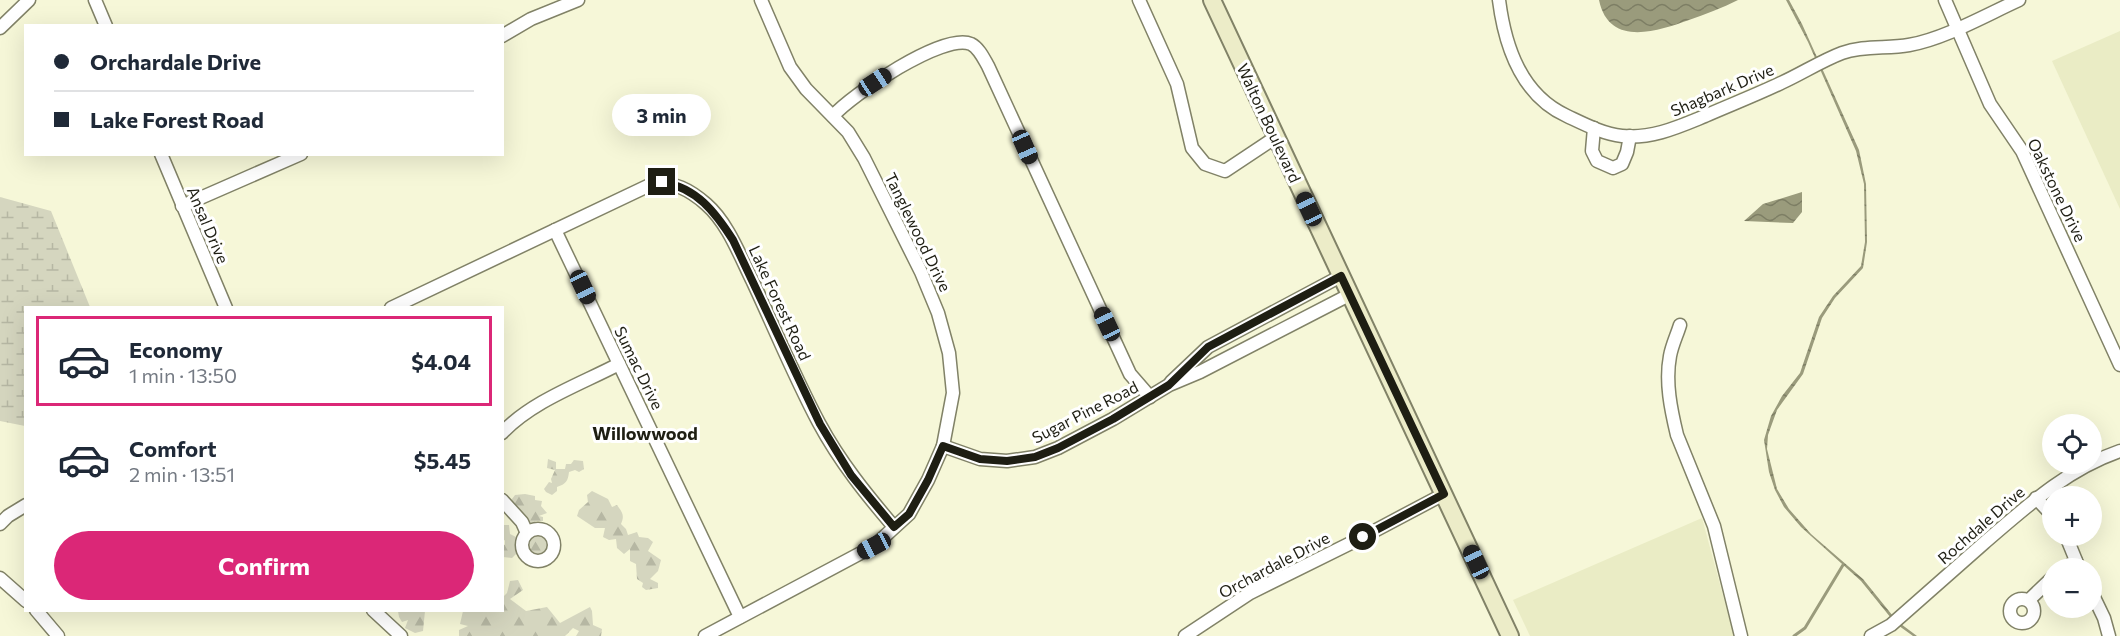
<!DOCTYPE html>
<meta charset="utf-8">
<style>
:root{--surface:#fff;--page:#f6f6f7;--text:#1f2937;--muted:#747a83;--line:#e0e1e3;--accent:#db2777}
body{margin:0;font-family:Commissioner,sans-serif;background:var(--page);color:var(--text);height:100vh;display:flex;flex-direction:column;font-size:22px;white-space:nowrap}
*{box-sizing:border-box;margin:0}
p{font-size:20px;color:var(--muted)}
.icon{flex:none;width:33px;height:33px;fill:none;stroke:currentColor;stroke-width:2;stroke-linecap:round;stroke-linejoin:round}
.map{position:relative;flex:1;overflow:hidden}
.details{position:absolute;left:24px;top:306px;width:480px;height:306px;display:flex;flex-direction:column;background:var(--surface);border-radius:0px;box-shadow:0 6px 24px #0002}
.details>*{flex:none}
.hud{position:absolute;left:24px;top:24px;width:480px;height:132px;border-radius:0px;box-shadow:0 6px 24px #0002;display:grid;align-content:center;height:132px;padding:0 30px;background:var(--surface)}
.tools{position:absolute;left:2042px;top:414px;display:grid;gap:12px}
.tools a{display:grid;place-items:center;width:60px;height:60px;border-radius:50%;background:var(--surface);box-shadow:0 6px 24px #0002;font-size:30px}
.end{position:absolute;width:27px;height:27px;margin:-14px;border:8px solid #1e1e13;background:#fff;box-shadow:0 0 0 3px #fff}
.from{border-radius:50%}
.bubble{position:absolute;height:42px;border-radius:21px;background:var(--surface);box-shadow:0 6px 24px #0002;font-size:20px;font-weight:700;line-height:42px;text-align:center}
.car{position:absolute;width:18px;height:36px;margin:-18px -9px;border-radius:8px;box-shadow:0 0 4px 2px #0007;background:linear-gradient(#222 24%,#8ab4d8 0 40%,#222 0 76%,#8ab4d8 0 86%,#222 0)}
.hud b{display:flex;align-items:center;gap:21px;height:57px;font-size:22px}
.hud b+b{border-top:2px solid var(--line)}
.hud i{width:15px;height:15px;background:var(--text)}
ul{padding:10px 0 0;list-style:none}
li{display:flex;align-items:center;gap:18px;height:90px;margin:0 12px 9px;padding:0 18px;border:3px solid transparent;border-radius:0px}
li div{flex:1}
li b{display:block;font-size:22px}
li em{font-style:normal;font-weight:700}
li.active{border-color:var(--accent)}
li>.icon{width:54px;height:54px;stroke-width:1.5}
.primary-button{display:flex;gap:12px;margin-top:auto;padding:12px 30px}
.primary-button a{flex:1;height:69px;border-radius:36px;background:var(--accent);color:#fff;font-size:24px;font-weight:700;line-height:69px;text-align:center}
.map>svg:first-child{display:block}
.built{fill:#eaecc5}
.forest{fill:url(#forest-firs)}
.wetland{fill:url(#wetland-marsh)}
.water{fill:url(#water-waves)}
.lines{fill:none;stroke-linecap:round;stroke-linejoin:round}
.stream{stroke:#9a9b7c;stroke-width:3}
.street-casing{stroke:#818267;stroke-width:15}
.secondary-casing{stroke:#818267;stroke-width:20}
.street{stroke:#fff;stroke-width:12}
.secondary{stroke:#ececc8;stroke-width:16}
.route{stroke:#1e1e13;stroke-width:8}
.labels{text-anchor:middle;stroke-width:6;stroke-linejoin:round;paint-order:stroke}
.street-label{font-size:16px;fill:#1e1e13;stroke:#fff}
.neighbourhood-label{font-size:18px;font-weight:bold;fill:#1e1e13;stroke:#fff}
</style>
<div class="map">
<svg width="2120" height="636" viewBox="0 0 2120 636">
<defs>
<pattern id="forest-firs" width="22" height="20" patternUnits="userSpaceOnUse" patternTransform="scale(1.5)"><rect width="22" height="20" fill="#d5d6bf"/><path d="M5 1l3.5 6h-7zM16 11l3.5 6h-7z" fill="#b6b7a3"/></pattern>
<pattern id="wetland-marsh" width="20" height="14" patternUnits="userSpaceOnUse" patternTransform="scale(1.5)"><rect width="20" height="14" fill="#d5d6bf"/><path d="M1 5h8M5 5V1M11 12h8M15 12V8" fill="none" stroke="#b6b7a3"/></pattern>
<pattern id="water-waves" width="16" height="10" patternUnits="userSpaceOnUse" patternTransform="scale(1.5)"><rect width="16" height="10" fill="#9a9b7c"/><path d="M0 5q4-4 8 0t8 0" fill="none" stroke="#7d7e64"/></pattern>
</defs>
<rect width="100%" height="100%" fill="#f6f7d8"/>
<g class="built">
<path d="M2120,31V209L2052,61Z"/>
<path d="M1702,518L1734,636H1530L1513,600Z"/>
</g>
<g class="forest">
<path d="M548,459L556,462V469H565L566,464H571L574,460L583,461L584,469L579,472L575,470L569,472C568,481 566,484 557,487V491L552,495L546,492L544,489L549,482L552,483L551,479L555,470L547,468Z"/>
<path d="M592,491L608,499L612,507L617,505C622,512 625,515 621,524L626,529L628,535L637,532L639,537L648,538L653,542L648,551L661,560L658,571L650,579L658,583V588L646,590L642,587L643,583L637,579L636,564L630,561V549L624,554L617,548L616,539L609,540L603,537L605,528H595L577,516L579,510L588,502L587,495Z"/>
<path d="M525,494L535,496V500L542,501L541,506L547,513L539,516L543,517V521H536L529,527L516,526L512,499L515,495Z"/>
<path d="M503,525H509L510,534L518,538L516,554L512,558L503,557V544L505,545V540L503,541Z"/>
<path d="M537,534L542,536L545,534L551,540L553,545L547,554L536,556L535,553L527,550L523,544L525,537Z"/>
<path d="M518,580L523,590L510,599L526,611L547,607L560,623L590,607L592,611L593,625L602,629L601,636H576L579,631L573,628L565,636H459V630L468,626L460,624L463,611L502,610L503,597L507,593L510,581Z"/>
<path d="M398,611H425L423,631L415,633L405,628L408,620L402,622L399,617Z"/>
</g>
<path class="wetland" d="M0,197L51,211L90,307L26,308L25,426L0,421Z"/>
<g class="water">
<path d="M1599,0H1738C1722,8 1706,14 1689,20C1658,31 1609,48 1599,0Z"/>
<path d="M1786,0H1789L1802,24L1859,150L1866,184L1867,242L1863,268L1835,298L1822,318L1803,374L1777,410L1768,435L1767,449L1777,489L1789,509L1811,534L1863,579L1897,621L1917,636H1913L1895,623L1861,581L1801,527L1784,507L1775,490L1769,472L1764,440L1771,416L1782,396L1800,373L1819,317L1833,296L1861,266L1865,242L1864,184L1856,151L1808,42Z"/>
<path d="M1802,192V212L1793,223L1744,221L1763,204Z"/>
</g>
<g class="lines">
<path class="stream" d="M1794,636L1805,628L1843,565"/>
<defs>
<g id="street">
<path d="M95,0L106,26"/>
<path d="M1139,0L1177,84L1192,148L1205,164L1225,171L1276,137"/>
<path d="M1499,0C1505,47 1521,95 1567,116C1584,124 1603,134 1622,136C1652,139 1678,127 1705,116C1730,105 1756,95 1781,83C1801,74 1821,61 1842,53C1864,45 1887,49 1909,45C1944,39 1986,15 2019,0"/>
<path d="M1945,0L1990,104L2022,151L2120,365"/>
<path d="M0,28L29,0"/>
<path d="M502,36L531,19L578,0"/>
<path d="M833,116C851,95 944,32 971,44C979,48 984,59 988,66L1130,374L1150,397"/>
<path d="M1594,128L1592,151L1597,161L1613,168L1622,164L1627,152L1630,136"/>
<path d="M161,154L226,308"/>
<path d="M182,206L301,154"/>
<path d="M555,230L740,617"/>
<path d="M391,308L652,184C674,181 690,190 706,204C728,223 740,256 753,282C775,329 795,378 819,423C840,462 866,494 894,527"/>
<path d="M1680,325C1677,335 1672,345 1670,356C1665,382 1671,410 1677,435L1714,526L1741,636"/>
<path d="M1171,382L1208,347L1341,276"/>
<path d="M502,433C532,401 581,384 619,364"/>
<path d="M943,446L980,459L1007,461L1035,457L1058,448L1113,419L1169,385L1200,372L1349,295"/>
<path d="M2036,498L2052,515"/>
<path d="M502,500L522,522L526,531"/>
<path d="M0,524L8,516L26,505"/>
<circle cx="538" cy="545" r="16"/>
<path d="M2066,536L2079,568"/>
<path d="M2065,568L2076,561"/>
<path d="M0,578L26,601"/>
<path d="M2091,591L2104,618L2109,636"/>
<circle cx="2022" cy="611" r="12"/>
<path d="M2029,600L2052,578"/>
<path d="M36,610L58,636"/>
<path d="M373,610L401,636"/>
<path d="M705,636L874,546L909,514L928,480L943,446L953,393L949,353L938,313L921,272L864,158L848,132L806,89L790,67L761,0"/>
<path d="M1185,636L1250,593L1363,537L1444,494"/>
<path d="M1871,636L1891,625C1922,598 1953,570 1984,543C2026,507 2067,469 2120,451"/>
</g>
<path id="secondary" d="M1212,0L1510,636"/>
</defs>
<use href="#street" class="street-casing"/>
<use href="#secondary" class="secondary-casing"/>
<use href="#street" class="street"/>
<use href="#secondary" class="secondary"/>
</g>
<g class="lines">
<path class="route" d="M662,182C697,188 715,212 733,240L820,424L851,475L894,527L909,514L928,480L943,446L980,459L1007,461L1035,457L1058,448L1113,419L1169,385L1208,347L1341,276L1444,494L1363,537"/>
</g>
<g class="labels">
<g class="street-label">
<text transform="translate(1722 90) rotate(-23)" y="6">Shagbark Drive</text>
<text transform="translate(1269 123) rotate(65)" y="6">Walton Boulevard</text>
<text transform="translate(2057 190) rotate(64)" y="6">Oakstone Drive</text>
<text transform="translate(208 225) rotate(67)" y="6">Ansal Drive</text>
<text transform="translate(918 232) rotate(64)" y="6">Tanglewood Drive</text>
<text transform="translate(780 303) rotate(65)" y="6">Lake Forest Road</text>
<text transform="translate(639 368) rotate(64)" y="6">Sumac Drive</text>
<text transform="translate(1085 412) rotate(-27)" y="6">Sugar Pine Road</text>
<text transform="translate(1981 525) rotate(-41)" y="6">Rochdale Drive</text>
<text transform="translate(1274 565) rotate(-28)" y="6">Orchardale Drive</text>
</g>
<g class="neighbourhood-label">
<text x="645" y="440">Willowwood</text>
</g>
</g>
</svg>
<div class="tools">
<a><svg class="icon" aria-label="locate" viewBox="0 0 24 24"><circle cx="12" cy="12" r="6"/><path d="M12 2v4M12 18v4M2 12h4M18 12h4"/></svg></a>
<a>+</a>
<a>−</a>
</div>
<i class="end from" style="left:1363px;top:537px"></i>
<i class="end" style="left:662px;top:182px"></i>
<div class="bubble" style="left:612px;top:94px;width:99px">3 min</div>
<i class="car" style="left:875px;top:82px;rotate:57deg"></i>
<i class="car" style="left:1025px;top:147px;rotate:156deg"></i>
<i class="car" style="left:1309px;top:209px;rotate:335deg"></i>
<i class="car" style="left:583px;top:287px;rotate:155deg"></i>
<i class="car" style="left:1107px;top:324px;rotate:335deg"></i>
<i class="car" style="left:874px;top:546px;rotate:242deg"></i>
<i class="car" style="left:1476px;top:562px;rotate:335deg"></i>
<div class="hud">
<b><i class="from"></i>Orchardale Drive</b>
<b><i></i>Lake Forest Road</b>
</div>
<section class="details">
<ul>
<li class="active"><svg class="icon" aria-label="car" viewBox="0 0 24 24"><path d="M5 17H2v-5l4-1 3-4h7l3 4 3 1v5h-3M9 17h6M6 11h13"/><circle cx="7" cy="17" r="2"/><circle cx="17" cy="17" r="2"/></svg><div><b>Economy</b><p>1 min · 13:50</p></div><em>$4.04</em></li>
<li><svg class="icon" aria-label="car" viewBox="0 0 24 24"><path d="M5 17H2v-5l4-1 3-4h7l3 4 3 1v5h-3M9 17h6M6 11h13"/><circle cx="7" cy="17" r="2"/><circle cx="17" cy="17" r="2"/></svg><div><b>Comfort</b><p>2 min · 13:51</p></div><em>$5.45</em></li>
</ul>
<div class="primary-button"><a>Confirm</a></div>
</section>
</div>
